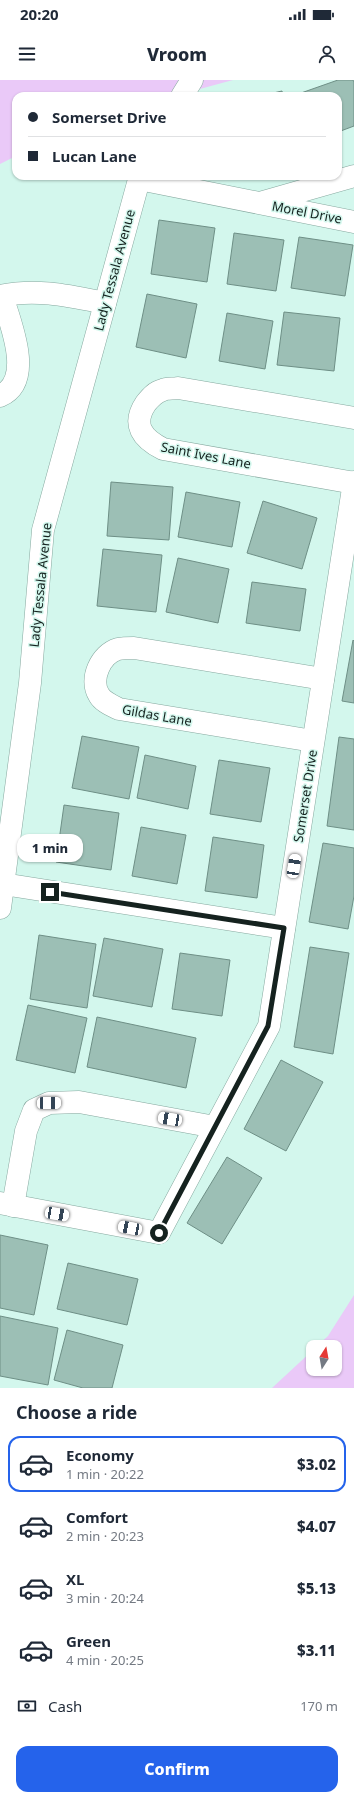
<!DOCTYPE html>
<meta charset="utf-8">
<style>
:root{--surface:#fff;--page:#f6f6f7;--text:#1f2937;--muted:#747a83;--line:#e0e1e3;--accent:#2563eb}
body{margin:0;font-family:"Noto Sans",sans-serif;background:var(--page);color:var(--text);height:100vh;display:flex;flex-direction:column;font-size:15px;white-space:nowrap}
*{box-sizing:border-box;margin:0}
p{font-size:13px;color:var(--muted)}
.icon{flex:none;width:22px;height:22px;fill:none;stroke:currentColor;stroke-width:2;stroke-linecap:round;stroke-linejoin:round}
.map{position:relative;height:1308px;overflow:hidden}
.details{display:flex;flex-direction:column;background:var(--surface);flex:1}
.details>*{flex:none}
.hud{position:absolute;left:12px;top:12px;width:330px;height:88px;border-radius:12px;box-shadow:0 1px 3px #0004;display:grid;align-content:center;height:88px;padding:0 16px;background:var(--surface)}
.needle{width:26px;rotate:11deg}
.controls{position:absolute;left:306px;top:1260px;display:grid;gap:8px}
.controls a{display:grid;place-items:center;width:36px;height:36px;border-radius:8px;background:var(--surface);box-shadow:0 1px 3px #0004;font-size:20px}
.end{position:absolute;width:18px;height:18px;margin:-9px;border:5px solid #15221f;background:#fff;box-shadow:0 0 0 2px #fff}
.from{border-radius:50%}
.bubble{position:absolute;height:28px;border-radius:12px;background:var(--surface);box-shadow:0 1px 3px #0004;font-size:13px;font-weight:800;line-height:28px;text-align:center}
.car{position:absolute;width:12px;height:24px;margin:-12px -6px;border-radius:5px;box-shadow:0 0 3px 1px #0007;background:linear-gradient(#fff 24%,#345 0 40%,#fff 0 76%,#345 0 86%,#fff 0)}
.hud b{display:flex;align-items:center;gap:14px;height:38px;font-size:15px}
.hud b+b{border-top:1px solid var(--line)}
.hud i{width:10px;height:10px;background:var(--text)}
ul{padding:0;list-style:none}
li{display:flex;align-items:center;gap:12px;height:56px;margin:0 8px 6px;padding:0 8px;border:2px solid transparent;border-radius:12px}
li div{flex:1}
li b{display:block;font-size:15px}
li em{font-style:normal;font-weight:800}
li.on{border-color:var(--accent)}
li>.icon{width:36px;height:36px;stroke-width:1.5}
h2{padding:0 16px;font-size:18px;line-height:48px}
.pay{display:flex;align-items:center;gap:10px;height:44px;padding:0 16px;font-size:15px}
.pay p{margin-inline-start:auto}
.primary-button{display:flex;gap:8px;margin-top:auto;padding:8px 16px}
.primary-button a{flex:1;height:46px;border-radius:12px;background:var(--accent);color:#fff;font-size:16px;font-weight:800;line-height:46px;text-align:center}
.status{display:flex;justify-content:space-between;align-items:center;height:28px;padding:0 20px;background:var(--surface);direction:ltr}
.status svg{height:11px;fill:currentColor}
header{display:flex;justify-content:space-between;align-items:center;height:52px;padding:0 16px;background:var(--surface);font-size:18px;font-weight:800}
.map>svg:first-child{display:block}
.green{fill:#eac9f8}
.building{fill:#9cbfb5;stroke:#6e8f86}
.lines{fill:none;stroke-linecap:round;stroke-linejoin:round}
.minor-casing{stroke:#86a89f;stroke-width:23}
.minor{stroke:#fff;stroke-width:22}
.route{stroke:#15221f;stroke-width:5}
.labels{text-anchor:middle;stroke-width:3;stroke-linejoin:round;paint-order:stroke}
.street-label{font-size:13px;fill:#15221f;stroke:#d3f7ed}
</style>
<div class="status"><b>20:20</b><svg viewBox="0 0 49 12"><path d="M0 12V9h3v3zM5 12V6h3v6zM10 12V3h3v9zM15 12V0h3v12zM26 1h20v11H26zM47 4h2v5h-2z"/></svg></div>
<header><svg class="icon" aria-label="menu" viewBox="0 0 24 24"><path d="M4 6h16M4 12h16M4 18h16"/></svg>Vroom<svg class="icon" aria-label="person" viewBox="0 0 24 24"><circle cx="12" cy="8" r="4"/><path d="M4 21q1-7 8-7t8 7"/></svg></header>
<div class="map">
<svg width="354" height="1308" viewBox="0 0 354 1308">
<rect width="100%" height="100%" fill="#d3f7ed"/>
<g class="green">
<path d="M0,0H233L174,16H16V76L0,84Z"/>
<path d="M354,1215V1308H272L313,1270V1289H335V1267H316L328,1256Z"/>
</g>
<g class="building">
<path d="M338,0H353L354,2V46L338,52V16H302L301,13Z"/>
<path d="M282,11L283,16H260Z"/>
<path d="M159,140L215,148L207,202L151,194Z"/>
<path d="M234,153L284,160L276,211L227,204Z"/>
<path d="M299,157L353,165L345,216L291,208Z"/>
<path d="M147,214L197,224L186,278L136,267Z"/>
<path d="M284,232L340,238L334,291L277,285Z"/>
<path d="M227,233L273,241L265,289L219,281Z"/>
<path d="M111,402L173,407L169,460L107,456Z"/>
<path d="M186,412L240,422L232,467L178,457Z"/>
<path d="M263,421L317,438L302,489L247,473Z"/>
<path d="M103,469L162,475L156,532L97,526Z"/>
<path d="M178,478L229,489L218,543L166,532Z"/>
<path d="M252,502L306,509L300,551L246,543Z"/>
<path d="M353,560L354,561V623L342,621Z"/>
<path d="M82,656L139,667L129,719L72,708Z"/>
<path d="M339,657L354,659V750L327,746Z"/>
<path d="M145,675L196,686L188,729L137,718Z"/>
<path d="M219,680L270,688L261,742L210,734Z"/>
<path d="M64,725L119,733L111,790L56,782Z"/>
<path d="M141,747L186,755L177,804L132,796Z"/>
<path d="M213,757L264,765L257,818L205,811Z"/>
<path d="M323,763L354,768V816L348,849L309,842Z"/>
<path d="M39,855L96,864L87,928L30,919Z"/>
<path d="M104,858L163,869L152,927L93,916Z"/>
<path d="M310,867L349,873L333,974L294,967Z"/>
<path d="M180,873L230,880L222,936L172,929Z"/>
<path d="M28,925L87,938L75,993L16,980Z"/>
<path d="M97,937L196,958L186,1008L87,987Z"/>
<path d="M281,980L323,1002L286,1071L244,1049Z"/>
<path d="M227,1077L262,1098L222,1164L187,1143Z"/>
<path d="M0,1155L48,1165L34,1235L0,1228Z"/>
<path d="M68,1183L138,1199L127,1245L57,1229Z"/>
<path d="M0,1236L58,1248L48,1305L0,1296Z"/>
<path d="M67,1250L123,1265L112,1308H83L54,1300Z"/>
</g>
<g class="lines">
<defs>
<g id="minor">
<path d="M182,16L192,0"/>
<path d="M139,99L354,142"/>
<path d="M263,122L354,96"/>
<path d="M0,216C36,208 70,216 105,223"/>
<path d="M0,316C35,301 10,242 2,216"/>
<path d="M354,403L163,369C143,359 131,345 146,323C151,317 155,312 163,310C167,308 173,309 178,308L354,338"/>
<path d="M313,661L119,629C111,625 103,622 99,615C89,599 101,574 118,569C123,568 129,568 134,568L323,599"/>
<path d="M3,804L284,848"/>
<path d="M0,828L30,603L43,450L140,96"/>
<path d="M0,1123L159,1153L269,946L354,402"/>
<path d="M13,1126L26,1051L34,1030L49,1023L79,1022L215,1047"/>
</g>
</defs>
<use href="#minor" class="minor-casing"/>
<use href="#minor" class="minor"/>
</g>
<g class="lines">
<path class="route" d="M50,812L284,848L268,946L159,1153"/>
</g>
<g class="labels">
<g class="street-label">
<text transform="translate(307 132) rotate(11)" y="5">Morel Drive</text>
<text transform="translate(114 190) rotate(-75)" y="5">Lady Tessala Avenue</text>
<text transform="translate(206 375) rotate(11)" y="5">Saint Ives Lane</text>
<text transform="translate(40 505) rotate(-84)" y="5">Lady Tessala Avenue</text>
<text transform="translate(157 635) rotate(10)" y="5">Gildas Lane</text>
<text transform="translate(305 716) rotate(-81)" y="5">Somerset Drive</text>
</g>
</g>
</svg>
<div class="controls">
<a><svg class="needle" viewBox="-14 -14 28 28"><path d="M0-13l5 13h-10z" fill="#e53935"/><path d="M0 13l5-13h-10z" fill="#747a83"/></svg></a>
</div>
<i class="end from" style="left:159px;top:1153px"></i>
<i class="end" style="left:50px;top:812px"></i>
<div class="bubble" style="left:17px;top:754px;width:66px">1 min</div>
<i class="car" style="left:294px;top:786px;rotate:9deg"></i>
<i class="car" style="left:49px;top:1023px;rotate:89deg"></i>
<i class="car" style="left:170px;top:1039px;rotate:280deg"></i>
<i class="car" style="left:57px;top:1134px;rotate:100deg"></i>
<i class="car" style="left:130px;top:1148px;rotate:281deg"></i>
<div class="hud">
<b><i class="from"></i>Somerset Drive</b>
<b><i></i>Lucan Lane</b>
</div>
</div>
<section class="details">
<h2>Choose a ride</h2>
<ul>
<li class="on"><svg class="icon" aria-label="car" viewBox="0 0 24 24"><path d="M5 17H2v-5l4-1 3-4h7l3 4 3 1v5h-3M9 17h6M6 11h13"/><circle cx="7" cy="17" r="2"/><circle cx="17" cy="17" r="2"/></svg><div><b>Economy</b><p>1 min · 20:22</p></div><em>$3.02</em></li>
<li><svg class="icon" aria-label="car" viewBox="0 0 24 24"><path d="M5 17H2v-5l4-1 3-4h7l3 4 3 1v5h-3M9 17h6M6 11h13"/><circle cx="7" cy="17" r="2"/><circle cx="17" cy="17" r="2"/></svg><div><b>Comfort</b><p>2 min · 20:23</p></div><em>$4.07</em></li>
<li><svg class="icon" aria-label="car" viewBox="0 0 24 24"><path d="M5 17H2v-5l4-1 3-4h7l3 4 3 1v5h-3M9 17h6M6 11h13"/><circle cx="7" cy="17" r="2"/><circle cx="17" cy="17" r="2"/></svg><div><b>XL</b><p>3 min · 20:24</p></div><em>$5.13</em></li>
<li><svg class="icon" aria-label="car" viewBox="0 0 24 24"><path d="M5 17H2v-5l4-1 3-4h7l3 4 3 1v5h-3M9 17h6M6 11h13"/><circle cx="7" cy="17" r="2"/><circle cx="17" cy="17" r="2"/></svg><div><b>Green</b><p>4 min · 20:25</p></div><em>$3.11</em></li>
</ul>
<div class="pay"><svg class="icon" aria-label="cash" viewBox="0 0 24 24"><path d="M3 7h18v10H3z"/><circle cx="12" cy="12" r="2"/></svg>Cash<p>170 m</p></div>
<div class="primary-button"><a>Confirm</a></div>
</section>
